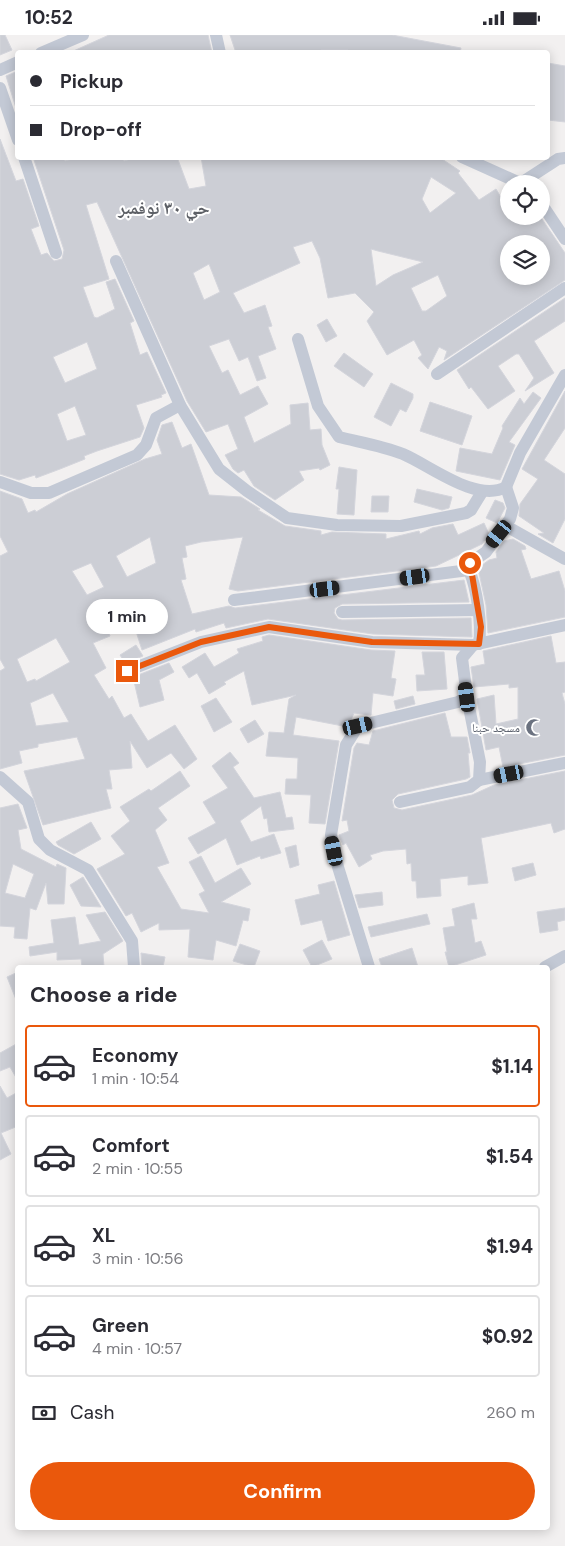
<!DOCTYPE html>
<meta charset="utf-8">
<style>
:root{--surface:#fff;--page:#f7f7f7;--text:#2b2b33;--muted:#7c7c81;--line:#e1e1e2;--accent:#ea580c}
body{margin:0;font-family:"DM Sans","Noto Naskh Arabic",sans-serif;background:var(--page);color:var(--text);height:100vh;display:flex;flex-direction:column;font-size:19px;white-space:nowrap}
*{box-sizing:border-box;margin:0}
p{font-size:16px;color:var(--muted)}
.icon{flex:none;width:28px;height:28px;fill:none;stroke:currentColor;stroke-width:2;stroke-linecap:round;stroke-linejoin:round}
.map{position:relative;flex:1;overflow:hidden}
.drawer{position:absolute;left:15px;top:930px;width:535px;height:565px;display:flex;flex-direction:column;background:var(--surface);border-radius:5px;box-shadow:0 2px 12px #0003}
.drawer>*{flex:none}
.guide{position:absolute;left:15px;top:15px;width:535px;height:110px;border-radius:5px;box-shadow:0 2px 12px #0003;display:grid;align-content:center;height:110px;padding:0 15px;background:var(--surface)}
.tools{position:absolute;left:500px;top:140px;display:grid;gap:10px}
.tools a{display:grid;place-items:center;width:50px;height:50px;border-radius:50%;background:var(--surface);box-shadow:0 2px 12px #0003;font-size:25px}
.end{position:absolute;width:22px;height:22px;margin:-11px;border:6px solid #ea580c;background:#fff;box-shadow:0 0 0 2px #fff}
.from{border-radius:50%}
.bubble{position:absolute;height:35px;border-radius:18px;background:var(--surface);box-shadow:0 2px 12px #0003;font-size:16px;font-weight:700;line-height:35px;text-align:center}
.car{position:absolute;width:15px;height:30px;margin:-15px -8px;border-radius:6px;box-shadow:0 0 4px 1px #0007;background:linear-gradient(#222 24%,#8ab4d8 0 40%,#222 0 76%,#8ab4d8 0 86%,#222 0)}
.guide b{display:flex;align-items:center;gap:18px;height:48px;font-size:19px}
.guide b+b{border-top:1px solid var(--line)}
.guide i{width:12px;height:12px;background:var(--text)}
ul{padding:0;list-style:none}
li{display:flex;align-items:center;gap:15px;height:82px;margin:0 10px 8px;padding:0 5px;border:2px solid var(--line);border-radius:5px}
li div{flex:1}
li b{display:block;font-size:19px}
li em{font-style:normal;font-weight:700}
li.active{border-color:var(--accent)}
li>.icon{width:45px;height:45px;stroke-width:1.5}
h2{padding:0 15px;font-size:22px;line-height:60px}
.pay{display:flex;align-items:center;gap:12px;height:55px;padding:0 15px;font-size:19px}
.pay p{margin-inline-start:auto}
.primary-button{display:flex;gap:10px;margin-top:auto;padding:10px 15px}
.primary-button a{flex:1;height:58px;border-radius:30px;background:var(--accent);color:#fff;font-size:20px;font-weight:700;line-height:58px;text-align:center}
.status{display:flex;justify-content:space-between;align-items:center;height:35px;padding:0 25px;background:var(--surface);direction:ltr}
.status svg{height:14px;fill:currentColor}
.map>svg:first-child{display:block}
.building{fill:#ccced5;stroke:#d4d5dc;fill-rule:evenodd}
.lines{fill:none;stroke-linecap:round;stroke-linejoin:round}
.minor{stroke:#c3c9d5;stroke-width:12}
.route{stroke:#ea580c;stroke-width:6}
.labels{text-anchor:middle;stroke-width:4;stroke-linejoin:round;paint-order:stroke}
.worship-label{font-size:12px;fill:#5b616d;stroke:#fff;text-anchor:end}
.district-label{font-size:18px;font-weight:bold;fill:#5c5f65;stroke:#fff}
</style>
<div class="status"><b>10:52</b><svg viewBox="0 0 49 12"><path d="M0 12V9h3v3zM5 12V6h3v6zM10 12V3h3v9zM15 12V0h3v12zM26 1h20v11H26zM47 4h2v5h-2z"/></svg></div>
<div class="map">
<svg width="565" height="1511" viewBox="0 0 565 1511">
<rect width="100%" height="100%" fill="#f2f0f0"/>
<g class="building">
<path d="M0,0H5L12,15L0,20Z"/>
<path d="M109,0H208L212,18H69Z"/>
<path d="M230,0H392L461,13L460,18H347L348,15H321V18H236Z"/>
<path d="M548,28L565,31V87L548,85Z"/>
<path d="M18,36V73H16L6,41Z"/>
<path d="M0,104L16,146L23,144L39,191L31,194L41,220L47,218L54,226L62,224L64,215L33,122H64L65,126L80,122H123L124,126L138,122H177L189,154L206,151L201,122H439L460,136L458,138L479,165L496,154L502,164L509,161V181H522L524,186L533,181H540L565,218V245L444,325L447,316L439,312L428,334L418,323L422,320L414,305L387,320L367,286L374,277L355,258L328,263L320,223L312,206L293,212L300,228L233,258L244,278L265,270L272,291L268,292L276,314L258,321L266,343L257,346L248,322L239,326L229,304L209,311L222,338L228,335L240,360L258,351L268,369L244,382L254,408L291,389L290,370L308,368L310,395L321,394L322,410L330,430L320,435L319,433L299,436L304,445L275,465L254,451L244,435L238,438L233,434L225,420L238,414L228,389L206,397L187,366L97,167L86,170L109,244L83,252L94,282L97,283L115,274L106,247L115,244L134,286L130,288L140,320L147,317L166,358L161,360L162,362L136,370L144,393L140,402L97,416L84,421L85,424L60,434L36,443L35,440L19,445L0,439ZM431,142L456,158L430,178L422,164ZM509,209H541V241H509ZM371,214L378,216L423,227L393,240L376,251ZM209,229L220,257L204,265L193,238ZM438,240L447,261L426,276H422L411,253ZM87,307L97,334L65,348L53,322ZM75,371L86,400L67,406L57,379Z"/>
<path d="M565,263V286L534,306L554,338L525,356L534,343L519,319H516L498,331L515,356L488,374L471,352L469,354L457,335Z"/>
<path d="M327,284L337,301L326,307L317,290Z"/>
<path d="M344,318L373,339L364,352L334,331Z"/>
<path d="M391,348L413,359V363L406,377L400,374L391,391L374,382Z"/>
<path d="M565,356V393L544,425L565,439V484L553,508L538,499L544,498L519,481L520,469L538,444L522,434Z"/>
<path d="M533,357L541,363L509,407L515,410L500,445L456,436L460,413L492,419L503,393L502,391L520,363L524,369Z"/>
<path d="M430,367L472,381L462,410L420,396Z"/>
<path d="M172,387L182,413L191,409L209,460L241,462L260,474L258,475L285,491L321,496V500L332,497L386,499V504L419,496L420,499L432,493L453,489L458,500L484,488L489,499L482,509L436,531L238,556L229,554L243,502L201,507L185,511L187,522L182,523L186,544L181,545L192,579L229,571L235,573L464,545L469,567L342,569L335,573L334,578L338,584L342,585L471,583L472,602L373,599L268,584L226,593L224,588L196,597L195,594L142,615L133,587L126,590L116,568L100,575L110,601L93,608L106,633L94,640L109,664L112,661L124,683L131,679L148,706L175,690L197,724L184,734L171,718L147,733L130,706L132,733L109,735L112,754H106L111,773L43,790L24,736L85,724L77,702L38,709V712L19,716L22,728L0,734V636L5,633L0,624V521L8,517L0,501V456L22,464L28,478L35,475L36,477L67,459L145,424L162,419L157,405L162,390ZM150,502L156,528L127,542L116,521ZM91,528L104,552L87,560L72,536ZM56,603L70,627L36,646L35,644L27,647L17,624ZM53,658L69,687L36,691L30,668Z"/>
<path d="M339,432L357,435L354,480L337,479L339,454H336Z"/>
<path d="M417,454L452,462L449,473L442,475L414,467Z"/>
<path d="M372,461H389L388,477H371Z"/>
<path d="M495,465L503,468L505,473L497,488L486,483Z"/>
<path d="M513,504L525,511L526,514L521,515L531,544L559,536L565,556V582L488,598L486,570L478,533L489,525L497,523L496,517L504,506Z"/>
<path d="M269,600L371,615L395,616L391,643L396,644L393,661L373,658L371,680L354,678L348,692L296,682L293,700L339,706L325,789L309,788L311,760L285,759L286,744H297L298,723L266,721L269,697L284,698L289,664L296,660L252,670L244,636L224,647L226,649L209,659L197,638L189,643L182,632L205,618L214,632L239,618L237,614L263,606L262,602Z"/>
<path d="M551,601L556,628L565,627V657L562,658L565,669V720L503,732L499,712L486,715L477,664L494,660L496,689L518,684V652L509,653V649L474,652L471,632L485,629L483,616Z"/>
<path d="M136,610L143,621L125,628L120,620Z"/>
<path d="M422,617H444L447,654L417,656L416,640H425Z"/>
<path d="M169,628L174,637L159,645L164,665L140,672L133,642Z"/>
<path d="M413,661L415,669L396,674L394,666Z"/>
<path d="M216,663L232,687L214,697L201,671Z"/>
<path d="M445,678L451,702H467L470,718H468L470,742L466,744L398,759L392,765L394,773L402,775L472,760L494,750L565,736V794L554,798L551,788L481,803L488,848L468,850V841L440,844L441,861L417,863L416,846H412L411,828L407,829L406,814L383,816L370,820L372,824L359,832L346,808L343,810L339,800L349,796L347,785L342,786L354,713L357,708L369,710L373,696Z"/>
<path d="M255,685L264,699L248,708L240,694Z"/>
<path d="M230,717L239,728L233,732L254,763L280,757L286,783L292,782L294,794L269,797L267,783L264,784L261,771L240,786L251,807L274,799L281,818L261,824L260,821L237,830L226,803L198,819L188,803L216,788L203,767L228,753L212,731Z"/>
<path d="M180,736L190,751L158,773L167,785L155,795L169,828L157,832L181,874L209,878L199,859L205,856L189,827L201,821L215,848L241,833L251,849L221,867L250,874L248,886L243,885L236,911L216,905L213,925L188,922L190,894L159,895V888L141,897L132,878L126,881L97,834L125,819L111,801L130,786L120,772L149,754L151,756Z"/>
<path d="M18,769L27,793L18,795L21,814L56,832L57,829L66,833L64,869H48L46,848L36,875L30,873L27,904L14,903L15,892L0,891V773ZM13,829L34,839L25,863L5,858Z"/>
<path d="M91,787L101,804L74,819L58,810L56,807Z"/>
<path d="M296,810L299,830L290,833L285,813Z"/>
<path d="M533,828L536,840L515,846L512,833Z"/>
<path d="M83,842L101,872L81,871L70,850Z"/>
<path d="M334,846L350,900L328,906L322,885L301,890L295,865L320,859L318,850Z"/>
<path d="M382,857L383,870L359,873L355,860Z"/>
<path d="M474,868L477,884H471L475,908L481,906L486,920L449,932L445,917H447L443,893L455,891L452,874Z"/>
<path d="M565,873V885L557,887L558,895L540,898L537,877Z"/>
<path d="M105,877L123,906L103,919L104,932H82L81,924L57,925V917L30,921L29,912L54,908L51,885L75,882L79,910L101,906L86,880Z"/>
<path d="M427,879L430,889L371,902L368,892Z"/>
<path d="M322,905L332,924L312,932L303,915Z"/>
<path d="M240,909L260,916L254,932L233,926Z"/>
<path d="M412,913L418,932H382L379,924Z"/>
<path d="M141,918L165,922L163,932H142Z"/>
<path d="M18,937V967H17L7,942Z"/>
<path d="M18,1008V1046L10,1032L0,1036V1018Z"/>
<path d="M0,1051L7,1063L18,1057V1091L1,1098L11,1119L0,1125Z"/>
</g>
<g class="lines">
<g class="minor">
<path d="M216,0L220,18"/>
<path d="M41,18L83,0"/>
<path d="M0,35L18,27"/>
<path d="M0,53L18,105"/>
<path d="M24,122L56,218"/>
<path d="M462,122L522,149"/>
<path d="M521,148L558,124L565,123"/>
<path d="M541,168L565,204"/>
<path d="M116,226L180,370L219,434L247,456L287,483L337,490L401,491L466,478L471,475L482,457"/>
<path d="M298,304L318,371L339,402C359,407 383,411 403,419C431,431 476,468 506,452L520,418L565,340"/>
<path d="M437,339L565,253"/>
<path d="M0,447L31,458H49L137,420L146,410L156,383L180,370"/>
<path d="M506,491L565,524"/>
<path d="M469,535C477,554 482,589 479,609"/>
<path d="M234,565L469,535L470,528L486,517L510,484L513,473L506,452"/>
<path d="M342,577L477,575"/>
<path d="M127,636L201,607L269,592L372,607L473,610L565,590"/>
<path d="M0,742L28,767L39,804L50,815L88,835L132,906L134,932"/>
<path d="M479,745L565,728"/>
<path d="M400,767L470,752L479,745L480,727L467,662"/>
<path d="M369,932L338,832L331,800L346,710L358,691L458,667L467,662L462,623L473,610"/>
<path d="M545,932L565,921"/>
</g>
</g>
<g class="lines">
<path class="route" d="M127,636L201,607L269,592L372,607L479,609L481,592L470,528"/>
</g>
<defs>
<symbol id="mosque-bare" viewBox="-9 -9 18 18"><path d="M3.5-4.9A6 6 0 1 0 3.5 4.9A5 5 0 1 1 3.5-4.9Z" fill="#6b7280" stroke="#fff" stroke-width="2.5" paint-order="stroke"/></symbol>
</defs>
<g fill-rule="evenodd">
<use href="#mosque-bare" x="522" y="680" width="25" height="25"/>
</g>
<g class="labels">
<g class="worship-label">
<text x="520" y="697">مسجد حبنا</text>
</g>
<g class="district-label">
<text x="164" y="179">حي ۳۰ نوفمبر</text>
</g>
</g>
</svg>
<div class="tools">
<a><svg class="icon" aria-label="locate" viewBox="0 0 24 24"><circle cx="12" cy="12" r="6"/><path d="M12 2v4M12 18v4M2 12h4M18 12h4"/></svg></a>
<a><svg class="icon" aria-label="layers" viewBox="0 0 24 24"><path d="M12 4l9 5-9 5-9-5zM3 14l9 5 9-5"/></svg></a>
</div>
<i class="end from" style="left:470px;top:528px"></i>
<i class="end" style="left:127px;top:636px"></i>
<div class="bubble" style="left:86px;top:564px;width:82px">1 min</div>
<i class="car" style="left:499px;top:499px;rotate:219deg"></i>
<i class="car" style="left:415px;top:542px;rotate:262deg"></i>
<i class="car" style="left:325px;top:554px;rotate:83deg"></i>
<i class="car" style="left:467px;top:662px;rotate:353deg"></i>
<i class="car" style="left:358px;top:691px;rotate:77deg"></i>
<i class="car" style="left:509px;top:739px;rotate:259deg"></i>
<i class="car" style="left:334px;top:816px;rotate:349deg"></i>
<div class="guide">
<b><i class="from"></i>Pickup</b>
<b><i></i>Drop-off</b>
</div>
<section class="drawer">
<h2>Choose a ride</h2>
<ul>
<li class="active"><svg class="icon" aria-label="car" viewBox="0 0 24 24"><path d="M5 17H2v-5l4-1 3-4h7l3 4 3 1v5h-3M9 17h6M6 11h13"/><circle cx="7" cy="17" r="2"/><circle cx="17" cy="17" r="2"/></svg><div><b>Economy</b><p>1 min · 10:54</p></div><em>$1.14</em></li>
<li><svg class="icon" aria-label="car" viewBox="0 0 24 24"><path d="M5 17H2v-5l4-1 3-4h7l3 4 3 1v5h-3M9 17h6M6 11h13"/><circle cx="7" cy="17" r="2"/><circle cx="17" cy="17" r="2"/></svg><div><b>Comfort</b><p>2 min · 10:55</p></div><em>$1.54</em></li>
<li><svg class="icon" aria-label="car" viewBox="0 0 24 24"><path d="M5 17H2v-5l4-1 3-4h7l3 4 3 1v5h-3M9 17h6M6 11h13"/><circle cx="7" cy="17" r="2"/><circle cx="17" cy="17" r="2"/></svg><div><b>XL</b><p>3 min · 10:56</p></div><em>$1.94</em></li>
<li><svg class="icon" aria-label="car" viewBox="0 0 24 24"><path d="M5 17H2v-5l4-1 3-4h7l3 4 3 1v5h-3M9 17h6M6 11h13"/><circle cx="7" cy="17" r="2"/><circle cx="17" cy="17" r="2"/></svg><div><b>Green</b><p>4 min · 10:57</p></div><em>$0.92</em></li>
</ul>
<div class="pay"><svg class="icon" aria-label="cash" viewBox="0 0 24 24"><path d="M3 7h18v10H3z"/><circle cx="12" cy="12" r="2"/></svg>Cash<p>260 m</p></div>
<div class="primary-button"><a>Confirm</a></div>
</section>
</div>
